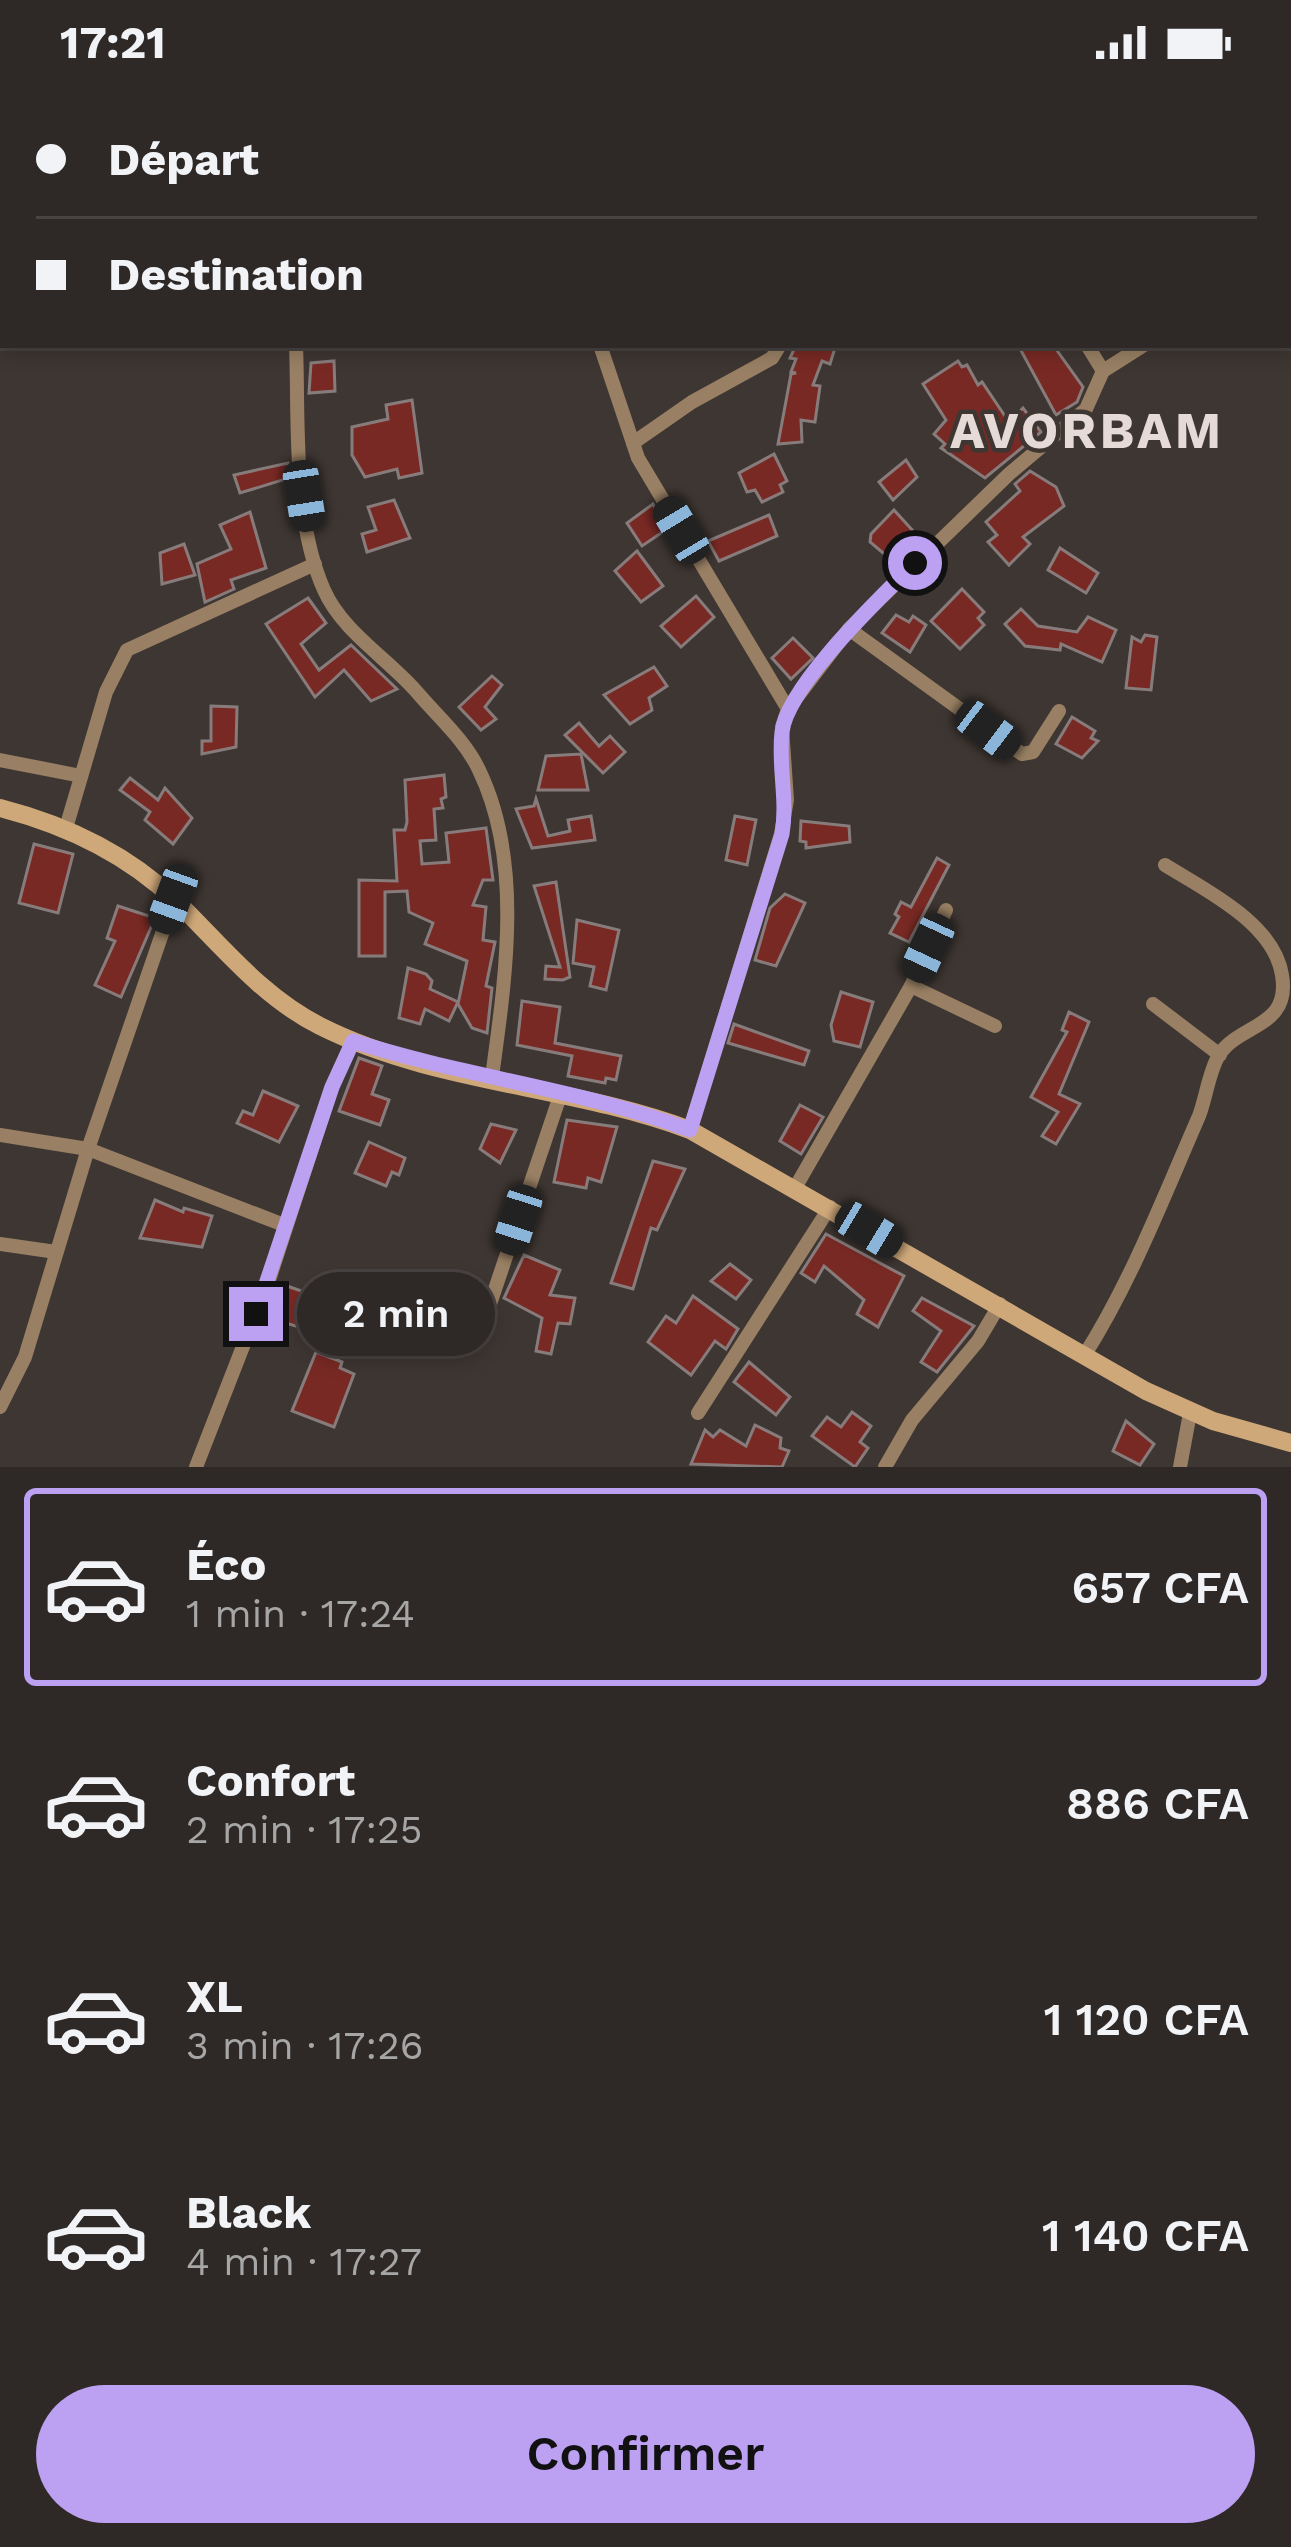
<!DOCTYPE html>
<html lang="fr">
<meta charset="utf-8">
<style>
:root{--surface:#2e2826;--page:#36302e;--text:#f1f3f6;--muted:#a7a6a7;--line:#494443;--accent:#bca0f2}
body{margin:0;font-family:"Work Sans",sans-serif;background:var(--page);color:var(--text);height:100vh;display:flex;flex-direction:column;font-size:45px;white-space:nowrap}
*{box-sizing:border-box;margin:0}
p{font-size:39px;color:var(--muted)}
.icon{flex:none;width:66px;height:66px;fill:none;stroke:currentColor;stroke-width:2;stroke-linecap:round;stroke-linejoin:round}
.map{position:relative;height:1383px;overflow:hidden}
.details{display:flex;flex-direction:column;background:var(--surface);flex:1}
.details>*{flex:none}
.hud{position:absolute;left:0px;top:0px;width:1293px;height:264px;box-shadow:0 6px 18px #0003,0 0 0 3px var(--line);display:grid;align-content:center;height:264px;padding:0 36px;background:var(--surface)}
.end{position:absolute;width:54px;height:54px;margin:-27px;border:15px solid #bca0f2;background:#111;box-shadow:0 0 0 6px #111}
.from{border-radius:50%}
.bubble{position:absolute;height:84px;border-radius:42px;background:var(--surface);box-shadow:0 6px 18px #0003,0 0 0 3px var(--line);font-size:39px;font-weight:600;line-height:84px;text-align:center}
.car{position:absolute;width:36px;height:72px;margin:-36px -18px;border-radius:15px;box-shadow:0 0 9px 3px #0007;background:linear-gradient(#222 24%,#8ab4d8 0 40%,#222 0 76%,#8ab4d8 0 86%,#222 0)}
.hud b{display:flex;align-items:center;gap:42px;height:114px;font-size:45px}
.hud b+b{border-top:3px solid var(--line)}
.hud i{width:30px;height:30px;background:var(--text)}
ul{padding:21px 0 0;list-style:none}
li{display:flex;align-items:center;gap:36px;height:198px;margin:0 24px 18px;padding:0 12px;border:6px solid transparent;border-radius:12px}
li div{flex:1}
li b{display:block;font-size:45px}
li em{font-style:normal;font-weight:600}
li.active{border-color:var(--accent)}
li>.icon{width:108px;height:108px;stroke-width:1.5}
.action{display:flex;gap:24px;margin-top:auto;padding:24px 36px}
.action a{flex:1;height:138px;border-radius:72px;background:var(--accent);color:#111;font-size:48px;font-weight:600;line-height:138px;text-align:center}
.status{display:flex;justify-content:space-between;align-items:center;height:84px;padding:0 60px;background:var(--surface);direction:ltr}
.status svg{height:33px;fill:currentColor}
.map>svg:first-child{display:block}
.building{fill:#792924;stroke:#877c7b;stroke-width:3}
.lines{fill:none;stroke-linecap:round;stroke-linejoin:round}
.street{stroke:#998064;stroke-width:14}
.secondary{stroke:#cfa87a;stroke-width:18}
.route{stroke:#bca0f2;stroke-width:15}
.labels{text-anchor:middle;stroke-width:9;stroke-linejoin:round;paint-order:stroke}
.district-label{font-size:51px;font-weight:bold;letter-spacing:3px;fill:#e5dad5;stroke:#3e3632}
</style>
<div class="status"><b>17:21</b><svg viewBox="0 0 49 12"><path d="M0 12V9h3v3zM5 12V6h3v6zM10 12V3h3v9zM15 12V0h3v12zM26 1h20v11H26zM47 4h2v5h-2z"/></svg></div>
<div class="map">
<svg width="1291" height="1383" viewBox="0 0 1291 1383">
<rect width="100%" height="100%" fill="#3e3632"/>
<g class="building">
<path d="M796,261L835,264L830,280L822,277L813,301L820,302L815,338L801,336L802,358L778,360L791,290L796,289L791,288L796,275L790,274Z"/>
<path d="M1018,261H1053L1083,303L1077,318L1056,331Z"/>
<path d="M334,277L335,307L309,309L311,279Z"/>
<path d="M958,277L962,283L967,281L978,301L982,298L1009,338L1023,324L1041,348L985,394L941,364L945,360L934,350L946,336L923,300Z"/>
<path d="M412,316L422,389L399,394L397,385L365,393L352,371V343L388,335L386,321Z"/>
<path d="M774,370L787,397L780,401L783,408L762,418L755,406L747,408L739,389Z"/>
<path d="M906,376L917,393L893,416L879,398Z"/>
<path d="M288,379L289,394L240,409L234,391Z"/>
<path d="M1030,387L1056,403L1064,422L1023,453L1030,460L1009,481L988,458L997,451L986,438L1020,407L1015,400Z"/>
<path d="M394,416L410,454L367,468L362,450L376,446L368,423Z"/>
<path d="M653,420L667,445L642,462L627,439Z"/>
<path d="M894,426L914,448L889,474L870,458L871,450Z"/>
<path d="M250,428L266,484L231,496L234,505L205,518L197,480L231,465L220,441Z"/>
<path d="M769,431L777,452L719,477L708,457Z"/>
<path d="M184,460L195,491L162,500L160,469Z"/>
<path d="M1060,464L1098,489L1086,509L1048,486Z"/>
<path d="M637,467L663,502L641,518L615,487Z"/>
<path d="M962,505L984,528L978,534L984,541L960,565L931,537Z"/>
<path d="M696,512L714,533L681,563L661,542Z"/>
<path d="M308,514L326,539L301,560L319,586L351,561L397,605L371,617L344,586L315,613L266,540Z"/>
<path d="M1021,525L1038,542L1077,548L1088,533L1116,546L1102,578L1061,560L1060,566L1025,562L1005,540Z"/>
<path d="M896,531L909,538L913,532L926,541L910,568L882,549Z"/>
<path d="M1145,551L1157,553L1151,606L1126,604L1132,553L1141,558Z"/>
<path d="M793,554L813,574L791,595L772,574Z"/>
<path d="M654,583L667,602L649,614L652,626L630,640L604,611Z"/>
<path d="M492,592L502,601L485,623L496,635L481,646L459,623Z"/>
<path d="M211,622L237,623L236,663L202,670V657H211Z"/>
<path d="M1072,633L1095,647L1091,654L1098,657L1082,674L1056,660Z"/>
<path d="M579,639L599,662L610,652L625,668L603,689L565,651Z"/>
<path d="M581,670L588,706H538L546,672Z"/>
<path d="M444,691L446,713L441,715L443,724L434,725L436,756L420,757L422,780L449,778L446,749L486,744L493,796H483L473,821L486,823L483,856L495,858L486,902L492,904L487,949L472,944L458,920L467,877L425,860L433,839L409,828L407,807L385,808V872H359V796L397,797L394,746H405L407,738L405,696Z"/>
<path d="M130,694L158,716L165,704L192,734L173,760L145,736L150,728L120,706Z"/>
<path d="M536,715L548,752L570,747L568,736L591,732L595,756L532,764L516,725L534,722Z"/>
<path d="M735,732L756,736L747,781L726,776Z"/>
<path d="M801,737L849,742L850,758L806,764V758L800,757Z"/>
<path d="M34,760L73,770L58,829L19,819Z"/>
<path d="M937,774L949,781L909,858L890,849L899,833L895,830L901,818L911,823Z"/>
<path d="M556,798L570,893L563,896L545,895L546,882L560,883L534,802Z"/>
<path d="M785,810L805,819L776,882L755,876L770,824Z"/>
<path d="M118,822L155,834L121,913L95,901L115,857L107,854Z"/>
<path d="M577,836L619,846L606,906L590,902L594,883L573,879Z"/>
<path d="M408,884L426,890L432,897L430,905L458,918L449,937L425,925L420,940L399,934Z"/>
<path d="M841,908L873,918L860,963L834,957L831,941Z"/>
<path d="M522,917L560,923L555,959L621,972L616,996L606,994L605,999L568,992L572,972L517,961Z"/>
<path d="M1069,928L1089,938L1059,1010L1080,1020L1056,1060L1042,1052L1058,1028L1031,1013L1067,948L1062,946Z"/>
<path d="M734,940L809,967L804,981L728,959Z"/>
<path d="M359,974L382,982L372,1010L389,1016L380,1041L339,1027Z"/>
<path d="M263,1007L298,1022L279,1058L237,1039L243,1027L253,1031Z"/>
<path d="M800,1021L823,1033L801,1070L780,1057Z"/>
<path d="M567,1036L617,1043L601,1098L588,1094L586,1104L554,1098Z"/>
<path d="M491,1040L516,1046L500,1079L480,1065Z"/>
<path d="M369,1058L405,1074L399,1091L392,1088L386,1102L355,1089Z"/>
<path d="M653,1077L685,1085L657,1146L651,1144L633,1205L611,1199Z"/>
<path d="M155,1116L183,1128L184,1124L212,1132L202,1163L140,1154Z"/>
<path d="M826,1150L904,1192L878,1243L857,1230L864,1216L824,1182L815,1198L801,1189Z"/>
<path d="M524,1171L560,1186L550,1211L575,1214L570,1240L558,1239L551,1270L536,1267L542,1234L504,1214Z"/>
<path d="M730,1180L751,1196L736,1215L711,1197Z"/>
<path d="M284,1201L316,1212L305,1245L273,1235Z"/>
<path d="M693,1212L738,1245L726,1265L715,1257L691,1291L648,1258L666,1232L676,1239Z"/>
<path d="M922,1214L974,1242L937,1288L921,1278L941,1247L913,1227Z"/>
<path d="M316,1268L342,1278L340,1284L354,1290L334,1343L292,1327Z"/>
<path d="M749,1278L790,1313L776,1331L734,1298Z"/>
<path d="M852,1328L871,1342L860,1358L868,1364L855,1383L812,1352L827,1333L841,1343Z"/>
<path d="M1126,1337L1154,1360L1140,1381L1113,1367Z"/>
<path d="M755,1341L781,1354L780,1364L789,1367L782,1383L691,1380L705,1346L713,1353L720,1346L746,1362Z"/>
</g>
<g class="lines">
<g class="street">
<path d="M765,0L766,3"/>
<path d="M949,0L950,3"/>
<path d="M1161,0V3"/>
<path d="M523,2L533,0"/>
<path d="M1065,3V0"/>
<path d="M1290,179H1291"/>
<path d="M296,261C299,338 292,434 324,506C342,547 387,574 416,607C437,632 465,656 479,686C524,779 505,896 492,993"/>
<path d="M600,261L638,374L788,625"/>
<path d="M1087,261L1103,287"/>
<path d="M633,359L692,318L772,274L780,261"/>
<path d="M849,545L1022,670L1033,668L1059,627"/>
<path d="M0,676L81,692"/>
<path d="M66,744L106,608L127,566L315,480"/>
<path d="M911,902L995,942"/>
<path d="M1153,920L1220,971"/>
<path d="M690,1046L781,750L787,716L782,643L788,625L849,545L1009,390L1086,325L1103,287L1144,261"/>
<path d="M0,1051L88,1065L284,1141"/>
<path d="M795,1104L911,902L946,826"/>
<path d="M0,1160L56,1168"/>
<path d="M488,1226L561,1009"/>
<path d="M1084,1272C1131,1198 1164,1112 1199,1032C1206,1014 1209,987 1219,971C1240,939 1291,944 1282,891C1274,839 1205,806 1165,781"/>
<path d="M0,1323L25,1273L88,1065L174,815"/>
<path d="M698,1329L830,1123"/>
<path d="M196,1383L270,1193L332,1003L353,957"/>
<path d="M885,1383L912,1336L978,1257L1000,1220"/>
<path d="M1180,1383L1190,1329"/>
</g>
<path class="secondary" d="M0,724C66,741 126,769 176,817C222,862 262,913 320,942C435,1000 571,1001 690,1046L1146,1307L1213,1337L1291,1359"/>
</g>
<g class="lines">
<path class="route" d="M256,1230L332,1003L353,957C464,993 581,1005 690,1046L782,750C788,715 778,683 782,648C787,602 881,513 915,479"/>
</g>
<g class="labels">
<g class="district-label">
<text x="1087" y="364">AVORBAM</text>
</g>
</g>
</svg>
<i class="end from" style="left:915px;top:479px"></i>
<i class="end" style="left:256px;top:1230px"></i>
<div class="bubble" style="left:297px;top:1188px;width:198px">2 min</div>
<i class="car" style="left:304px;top:412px;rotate:171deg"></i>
<i class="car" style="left:681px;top:446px;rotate:329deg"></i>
<i class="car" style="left:988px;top:646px;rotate:127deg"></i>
<i class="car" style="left:173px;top:815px;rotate:200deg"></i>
<i class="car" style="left:928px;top:864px;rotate:205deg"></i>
<i class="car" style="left:518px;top:1136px;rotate:198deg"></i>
<i class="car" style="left:869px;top:1146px;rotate:121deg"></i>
<div class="hud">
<b><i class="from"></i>Départ</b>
<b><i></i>Destination</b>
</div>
</div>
<section class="details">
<ul>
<li class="active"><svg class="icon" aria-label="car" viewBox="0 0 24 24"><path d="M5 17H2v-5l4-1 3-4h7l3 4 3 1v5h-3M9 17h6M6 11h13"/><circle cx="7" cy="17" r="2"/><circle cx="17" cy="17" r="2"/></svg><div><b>Éco</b><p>1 min · 17:24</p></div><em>657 CFA</em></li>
<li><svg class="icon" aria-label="car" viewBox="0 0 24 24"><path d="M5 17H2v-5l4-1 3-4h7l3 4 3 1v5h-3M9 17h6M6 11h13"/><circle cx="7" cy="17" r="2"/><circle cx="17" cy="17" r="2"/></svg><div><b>Confort</b><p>2 min · 17:25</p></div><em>886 CFA</em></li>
<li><svg class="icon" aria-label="car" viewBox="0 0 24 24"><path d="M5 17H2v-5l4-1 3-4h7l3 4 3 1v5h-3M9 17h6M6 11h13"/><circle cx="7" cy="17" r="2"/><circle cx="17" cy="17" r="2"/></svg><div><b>XL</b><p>3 min · 17:26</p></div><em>1 120 CFA</em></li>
<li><svg class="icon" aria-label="car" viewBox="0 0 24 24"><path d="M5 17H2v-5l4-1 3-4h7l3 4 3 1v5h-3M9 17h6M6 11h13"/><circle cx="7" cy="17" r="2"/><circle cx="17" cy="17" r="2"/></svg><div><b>Black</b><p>4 min · 17:27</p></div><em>1 140 CFA</em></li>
</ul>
<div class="action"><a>Confirmer</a></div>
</section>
